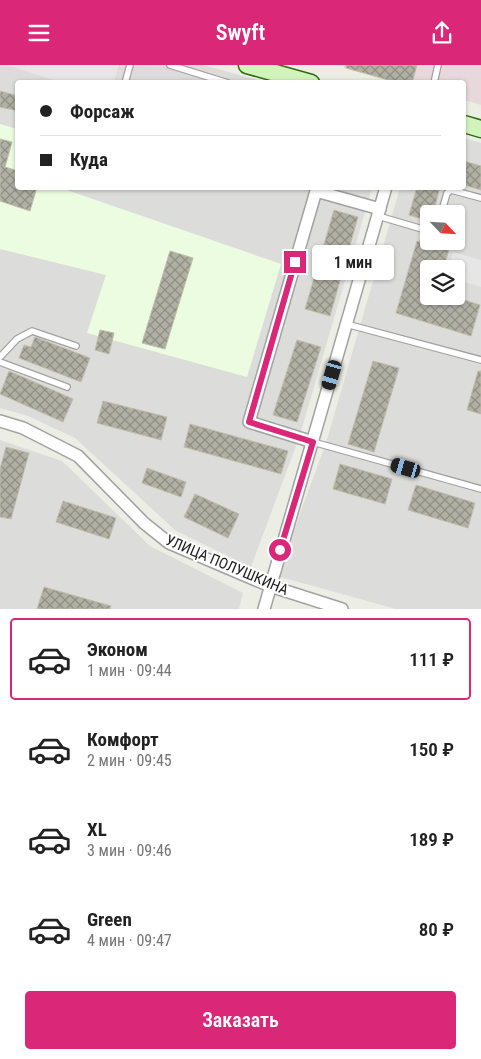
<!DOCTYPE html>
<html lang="ru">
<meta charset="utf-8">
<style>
:root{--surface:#fff;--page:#f2f2f2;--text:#222;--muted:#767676;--line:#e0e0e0;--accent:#db2777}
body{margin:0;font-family:"Roboto Condensed",sans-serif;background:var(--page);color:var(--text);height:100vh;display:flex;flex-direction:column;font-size:19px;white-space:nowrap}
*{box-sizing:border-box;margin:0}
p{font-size:16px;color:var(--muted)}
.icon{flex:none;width:28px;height:28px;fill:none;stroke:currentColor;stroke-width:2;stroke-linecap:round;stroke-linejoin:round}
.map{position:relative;height:544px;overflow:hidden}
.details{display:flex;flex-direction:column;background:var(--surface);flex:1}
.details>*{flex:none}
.banner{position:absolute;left:15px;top:15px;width:451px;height:110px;border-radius:5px;box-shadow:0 1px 4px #0004;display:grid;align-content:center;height:110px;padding:0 25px;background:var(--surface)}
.needle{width:32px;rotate:115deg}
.buttons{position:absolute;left:420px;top:140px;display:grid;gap:10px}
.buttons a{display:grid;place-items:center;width:45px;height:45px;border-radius:5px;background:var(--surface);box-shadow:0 1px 4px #0004;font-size:25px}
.end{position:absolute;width:22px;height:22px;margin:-11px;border:6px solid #db2777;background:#fff;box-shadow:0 0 0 2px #fff}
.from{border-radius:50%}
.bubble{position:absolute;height:35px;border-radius:5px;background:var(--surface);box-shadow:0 1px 4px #0004;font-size:16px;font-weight:600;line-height:35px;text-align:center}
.car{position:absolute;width:15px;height:30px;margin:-15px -8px;border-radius:6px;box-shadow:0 0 4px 1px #0007;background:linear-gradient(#222 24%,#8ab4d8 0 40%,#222 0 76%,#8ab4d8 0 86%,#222 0)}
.banner b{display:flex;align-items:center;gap:18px;height:48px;font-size:19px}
.banner b+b{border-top:1px solid var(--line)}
.banner i{width:12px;height:12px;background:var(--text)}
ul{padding:9px 0 0;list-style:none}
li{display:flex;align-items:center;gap:15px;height:82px;margin:0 10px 8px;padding:0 15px;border:2px solid transparent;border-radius:5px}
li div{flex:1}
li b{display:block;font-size:19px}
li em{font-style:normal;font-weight:600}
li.active{border-color:var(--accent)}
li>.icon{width:45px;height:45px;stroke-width:1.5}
.cta{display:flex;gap:10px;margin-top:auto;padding:10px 25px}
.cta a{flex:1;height:58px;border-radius:5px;background:var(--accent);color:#fff;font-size:20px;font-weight:600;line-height:58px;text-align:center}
header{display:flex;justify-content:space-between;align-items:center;height:65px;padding:0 25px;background:var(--accent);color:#fff;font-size:22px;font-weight:600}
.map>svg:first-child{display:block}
.residential{fill:#dcdcdb;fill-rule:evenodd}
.industrial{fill:#e7d8db}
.education{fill:#ecfce0}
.parking{fill:#e6e6e6}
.building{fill:url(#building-cross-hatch);stroke:#bebfa9}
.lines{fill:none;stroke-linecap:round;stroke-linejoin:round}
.service-casing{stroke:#a2a2a2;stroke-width:8}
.minor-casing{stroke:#a2a2a2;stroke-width:14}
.secondary-casing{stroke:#2a6c0e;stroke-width:19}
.service{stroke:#fff;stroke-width:5.5}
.minor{stroke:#fff;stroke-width:11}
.secondary{stroke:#d1f4bd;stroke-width:16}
.route{stroke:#db2777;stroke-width:6}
.labels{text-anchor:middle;stroke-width:4;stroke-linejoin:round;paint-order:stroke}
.street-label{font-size:15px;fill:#1e1e1e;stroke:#fff}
</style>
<header><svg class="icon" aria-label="menu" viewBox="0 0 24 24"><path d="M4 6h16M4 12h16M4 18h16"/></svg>Swyft<svg class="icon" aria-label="share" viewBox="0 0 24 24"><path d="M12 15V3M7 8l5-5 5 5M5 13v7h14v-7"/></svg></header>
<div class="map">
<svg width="481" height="544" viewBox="0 0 481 544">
<defs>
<pattern id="building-cross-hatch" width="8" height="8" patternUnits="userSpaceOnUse" patternTransform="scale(1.25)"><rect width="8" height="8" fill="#b0b0a4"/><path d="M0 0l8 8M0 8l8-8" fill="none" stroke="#8f8f85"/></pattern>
</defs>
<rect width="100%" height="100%" fill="#eceee5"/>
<g class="residential">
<path d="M0,0H203L265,17L18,18V122L372,123L300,370L251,502L176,466L75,373L28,351L0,343Z"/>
<path d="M464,73L481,78V544H396L277,511L326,378L400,123L464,122ZM429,149H456V176H429ZM429,204H456V231H429Z"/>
<path d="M0,375L62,396L150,481L243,528L239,544H0Z"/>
</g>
<path class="industrial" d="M344,0H481V40L464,35V18L399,17L344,3Z"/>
<path class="education" d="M0,59L17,64L18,122L61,123L281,199L247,312L87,268L106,210L0,184Z"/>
<g class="parking">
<path d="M7,0H119L114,17L63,18Z"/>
<path d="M453,187L481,195V222L456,214V204H448Z"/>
</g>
<g class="building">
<path d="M346,0H417L412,18H399L346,3Z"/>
<path d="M0,26L18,31V46L0,42Z"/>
<path d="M0,74L12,77L5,102L18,106V122H37L30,146L0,136Z"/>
<path d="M464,96L481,101V125L464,120Z"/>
<path d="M417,122H440L433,149H429V156L409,150Z"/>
<path d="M334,145L358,152L330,251L305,244Z"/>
<path d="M417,176L449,185L443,204H429V231L453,238L455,232L480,240L471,271L396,248Z"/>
<path d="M170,186L193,193L165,284L142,278Z"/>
<path d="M100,265L114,268L109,289L95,285Z"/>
<path d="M35,272L90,293L81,317L19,293L24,280L31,282Z"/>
<path d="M297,275L321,282L297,357L273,350Z"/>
<path d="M373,296L399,303L374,387L348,379Z"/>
<path d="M9,306L73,334L63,357L0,329Z"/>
<path d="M478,306H481V349L467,345Z"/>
<path d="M103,336L167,352L161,375L97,358Z"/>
<path d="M190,359L288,386L281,409L184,382Z"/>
<path d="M6,382L29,388L11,454L0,452V404Z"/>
<path d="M340,399L392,414L385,439L333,424Z"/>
<path d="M147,403L186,417L181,432L142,418Z"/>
<path d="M416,420L475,438L468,463L408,445Z"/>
<path d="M195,429L239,449L228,473L184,452Z"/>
<path d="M63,436L116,453L109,474L56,457Z"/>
<path d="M44,522L111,541L110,544H37Z"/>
</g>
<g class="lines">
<defs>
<g id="service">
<path d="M170,0L228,18"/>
<path d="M125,18L130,0"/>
<path d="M434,18L438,0"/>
<path d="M441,149L447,128L451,125L481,133"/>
<path d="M378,151L429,166"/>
<path d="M346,259L481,295"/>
<path d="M0,292L17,274L32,266L76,281"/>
<path d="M0,297L67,322"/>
<path d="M313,377L481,424"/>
</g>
<g id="minor">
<path d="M0,356L23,363L78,391L144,458L169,478L270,521L342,544"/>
<path d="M313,377L249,357L316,126L380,144"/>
<path d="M264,544L386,122"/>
</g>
<g id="secondary">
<path d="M247,0L311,18"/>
<path d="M464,59L481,64"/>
</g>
</defs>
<use href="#service" class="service-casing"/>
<use href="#minor" class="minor-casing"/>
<use href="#secondary" class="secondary-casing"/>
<use href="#service" class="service"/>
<use href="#minor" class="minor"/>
<use href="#secondary" class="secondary"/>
</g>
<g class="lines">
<path class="route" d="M280,485L313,377L249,357L295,197"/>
</g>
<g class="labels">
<g class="street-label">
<text transform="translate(227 500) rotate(23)" y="5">УЛИЦА ПОЛУШКИНА</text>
</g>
</g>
</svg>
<div class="buttons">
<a><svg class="needle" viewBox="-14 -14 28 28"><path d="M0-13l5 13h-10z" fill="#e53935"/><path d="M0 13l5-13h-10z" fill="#767676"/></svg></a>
<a><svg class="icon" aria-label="layers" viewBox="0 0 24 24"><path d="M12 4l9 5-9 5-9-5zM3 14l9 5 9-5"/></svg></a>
</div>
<i class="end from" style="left:280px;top:485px"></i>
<i class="end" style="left:295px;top:197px"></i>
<div class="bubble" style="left:312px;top:180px;width:82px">1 мин</div>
<i class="car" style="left:332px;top:310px;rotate:196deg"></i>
<i class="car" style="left:406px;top:403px;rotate:286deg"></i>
<div class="banner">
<b><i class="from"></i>Форсаж</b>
<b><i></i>Куда</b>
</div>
</div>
<section class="details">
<ul>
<li class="active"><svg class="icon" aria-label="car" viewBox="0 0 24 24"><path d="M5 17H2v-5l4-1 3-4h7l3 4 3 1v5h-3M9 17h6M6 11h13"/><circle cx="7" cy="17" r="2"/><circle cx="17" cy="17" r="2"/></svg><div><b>Эконом</b><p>1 мин · 09:44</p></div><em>111 ₽</em></li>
<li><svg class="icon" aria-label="car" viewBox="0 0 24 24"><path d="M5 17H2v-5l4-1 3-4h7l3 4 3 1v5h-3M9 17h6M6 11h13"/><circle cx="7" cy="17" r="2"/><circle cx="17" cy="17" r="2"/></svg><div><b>Комфорт</b><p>2 мин · 09:45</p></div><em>150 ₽</em></li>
<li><svg class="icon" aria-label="car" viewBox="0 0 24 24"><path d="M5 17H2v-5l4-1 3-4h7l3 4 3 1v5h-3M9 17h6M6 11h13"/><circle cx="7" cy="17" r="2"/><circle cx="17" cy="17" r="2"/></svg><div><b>XL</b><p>3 мин · 09:46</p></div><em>189 ₽</em></li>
<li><svg class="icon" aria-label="car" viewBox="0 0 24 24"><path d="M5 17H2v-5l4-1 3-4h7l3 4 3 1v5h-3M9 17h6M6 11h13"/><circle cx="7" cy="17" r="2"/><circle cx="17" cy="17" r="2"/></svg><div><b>Green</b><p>4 мин · 09:47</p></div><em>80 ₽</em></li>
</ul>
<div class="cta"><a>Заказать</a></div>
</section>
